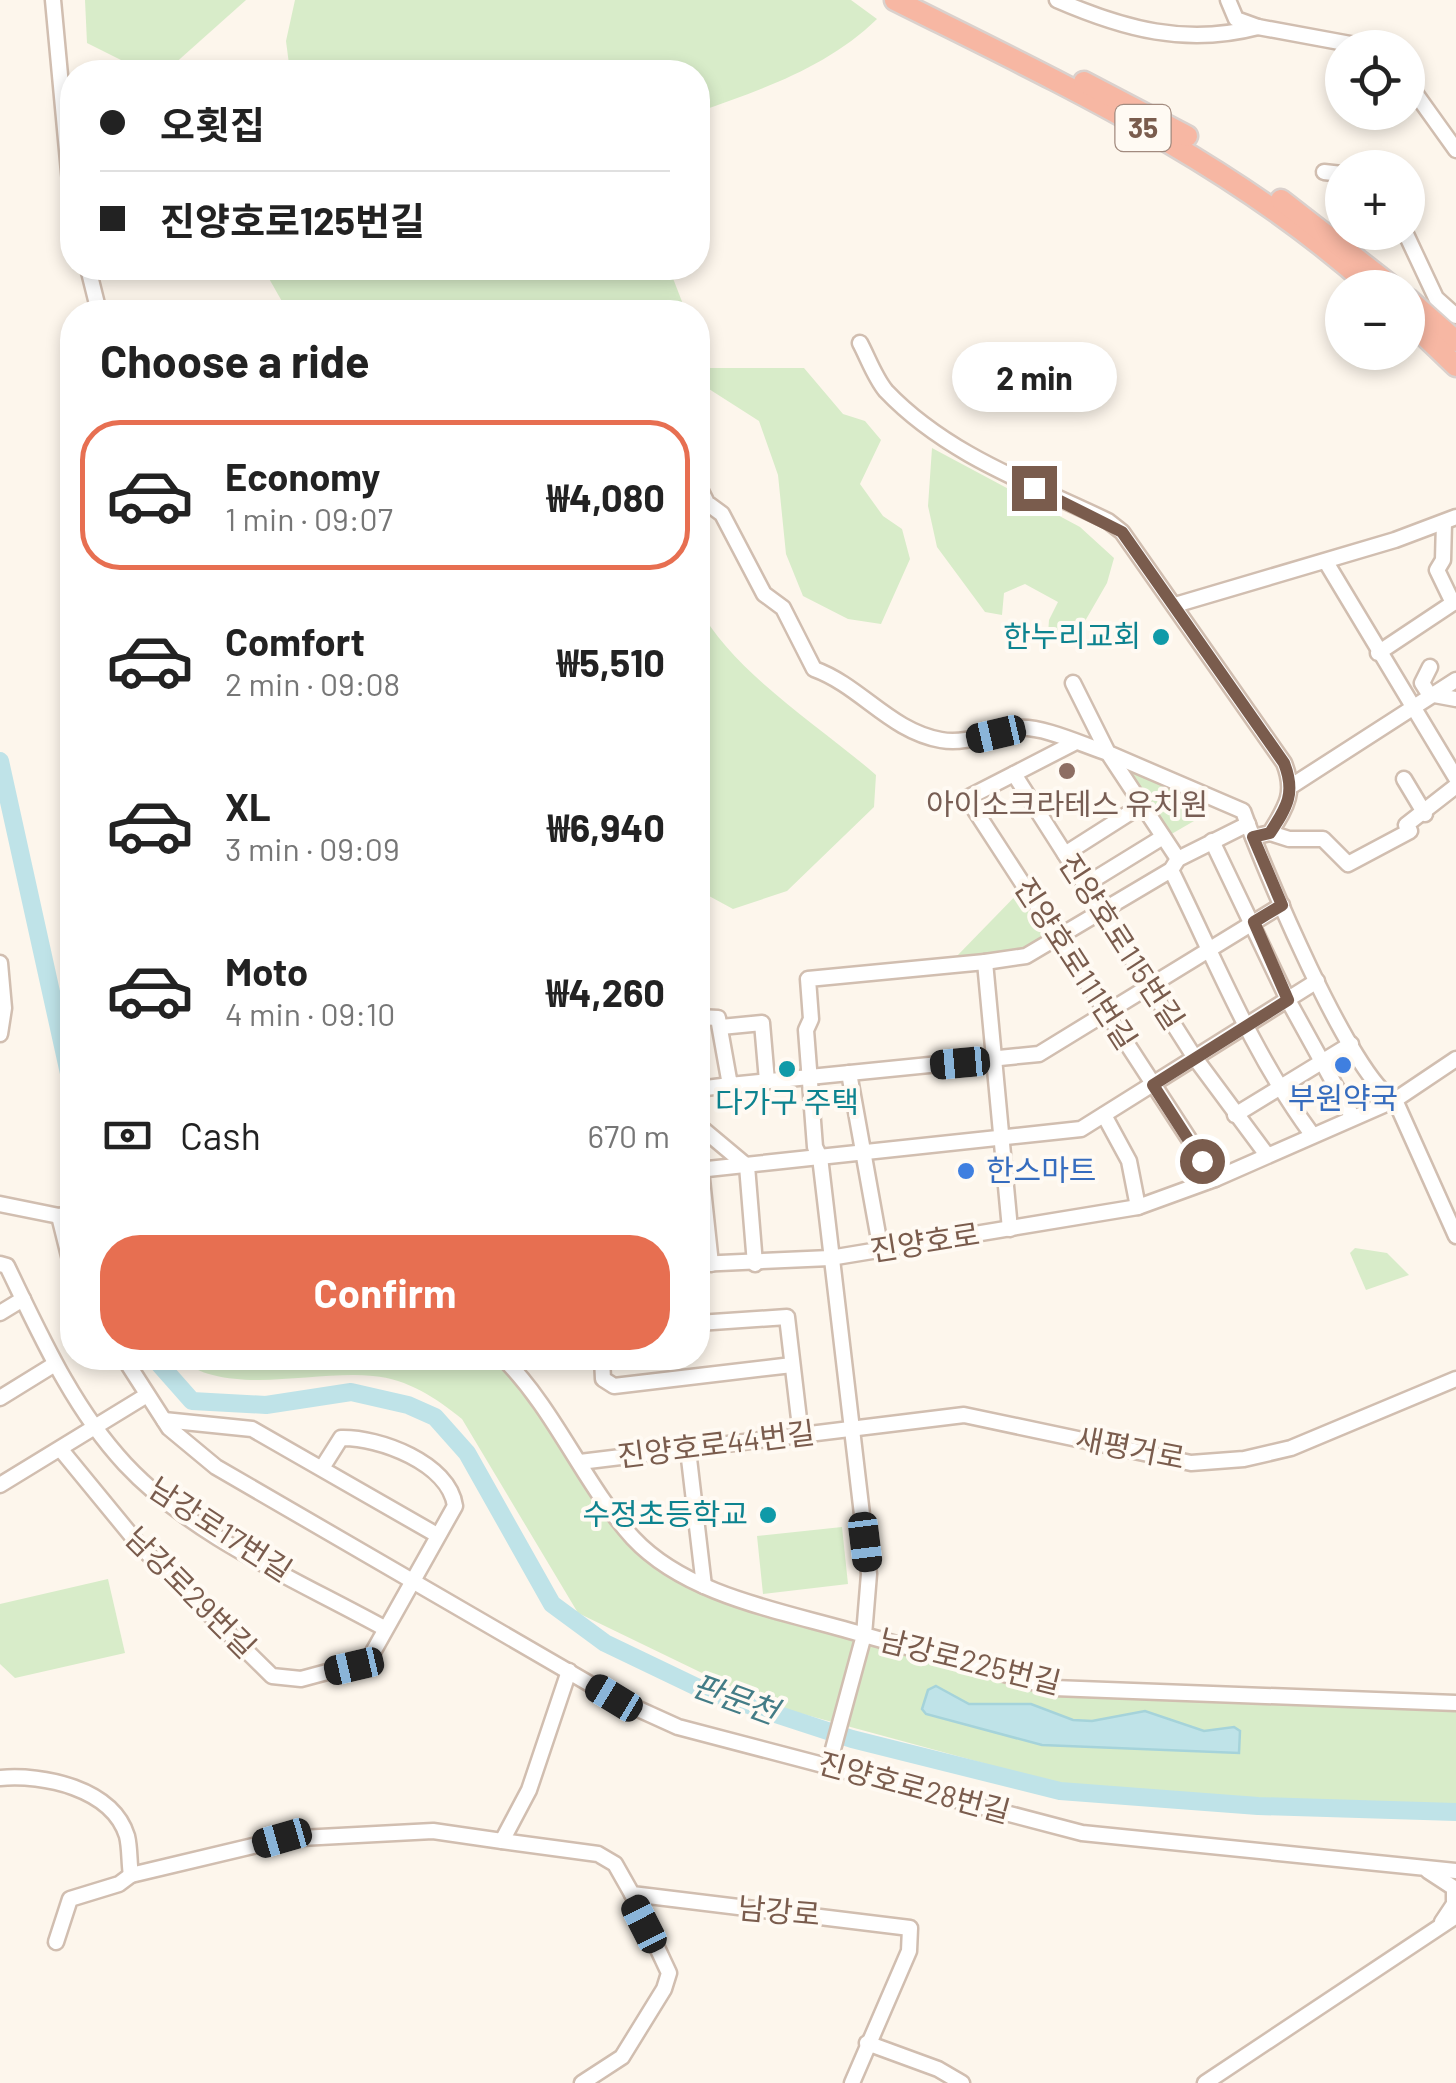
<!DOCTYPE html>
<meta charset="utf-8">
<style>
:root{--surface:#fff;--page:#f2f2f2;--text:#222;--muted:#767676;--line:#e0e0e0;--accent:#e76f51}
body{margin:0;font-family:Barlow,"Noto Sans KR",sans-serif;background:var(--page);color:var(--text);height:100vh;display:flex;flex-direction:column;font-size:38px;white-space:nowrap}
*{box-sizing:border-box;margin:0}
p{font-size:32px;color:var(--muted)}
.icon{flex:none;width:55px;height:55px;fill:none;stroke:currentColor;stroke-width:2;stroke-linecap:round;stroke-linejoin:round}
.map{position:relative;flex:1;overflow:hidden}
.side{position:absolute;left:60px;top:300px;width:650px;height:1070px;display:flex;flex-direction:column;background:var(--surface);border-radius:40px;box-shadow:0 5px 15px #0003}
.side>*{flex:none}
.top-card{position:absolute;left:60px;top:60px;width:650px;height:220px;border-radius:40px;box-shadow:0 5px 15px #0003;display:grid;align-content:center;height:220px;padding:0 40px;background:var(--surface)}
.controls{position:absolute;left:1325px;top:30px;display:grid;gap:20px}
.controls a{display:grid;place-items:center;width:100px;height:100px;border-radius:50%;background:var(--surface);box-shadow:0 5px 15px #0003;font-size:50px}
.end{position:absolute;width:45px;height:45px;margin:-22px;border:12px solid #7a5c4d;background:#fff;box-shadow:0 0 0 5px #fff}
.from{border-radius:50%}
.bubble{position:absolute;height:70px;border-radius:35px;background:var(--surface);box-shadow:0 5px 15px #0003;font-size:32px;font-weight:700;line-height:70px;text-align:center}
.car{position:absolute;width:30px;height:60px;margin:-30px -15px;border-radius:12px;box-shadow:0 0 8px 2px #0007;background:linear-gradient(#222 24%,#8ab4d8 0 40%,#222 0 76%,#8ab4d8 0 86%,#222 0)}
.top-card b{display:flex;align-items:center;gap:35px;height:95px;font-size:38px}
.top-card b+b{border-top:2px solid var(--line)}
.top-card i{width:25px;height:25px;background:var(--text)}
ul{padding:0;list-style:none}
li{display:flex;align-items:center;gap:30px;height:150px;margin:0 20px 15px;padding:0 20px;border:5px solid transparent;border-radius:40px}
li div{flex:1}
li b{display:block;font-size:38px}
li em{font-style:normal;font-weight:700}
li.on{border-color:var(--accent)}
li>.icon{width:90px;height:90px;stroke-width:1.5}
h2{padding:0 40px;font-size:45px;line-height:120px}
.pay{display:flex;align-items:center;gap:25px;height:110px;padding:0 40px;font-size:38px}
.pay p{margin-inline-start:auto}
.button{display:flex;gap:20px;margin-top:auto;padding:20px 40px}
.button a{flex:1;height:115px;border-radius:40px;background:var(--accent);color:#fff;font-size:40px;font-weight:700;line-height:115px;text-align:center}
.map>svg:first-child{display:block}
.green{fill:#d8ecc9}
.water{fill:#bfe3e8;stroke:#a5d3da;stroke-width:2.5}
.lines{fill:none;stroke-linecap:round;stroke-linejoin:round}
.river{stroke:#bfe3e8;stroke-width:18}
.minor-casing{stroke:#d1beb0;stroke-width:19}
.highway-casing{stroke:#dad1cd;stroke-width:25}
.minor{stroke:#fff;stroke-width:14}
.highway{stroke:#f7b7a3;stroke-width:20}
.route{stroke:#7a5c4d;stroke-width:12}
.culture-dot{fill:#0f9aa8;stroke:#fffaf3;stroke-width:4}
.education-dot{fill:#8d6e63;stroke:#fffaf3;stroke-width:4}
.shop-dot{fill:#3f7fe0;stroke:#fffaf3;stroke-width:4}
.labels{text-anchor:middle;stroke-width:8;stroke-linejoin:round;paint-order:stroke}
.shield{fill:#fffaf3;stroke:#a28b7f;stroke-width:2.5}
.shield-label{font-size:28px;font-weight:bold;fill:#7a5c4d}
.culture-label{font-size:30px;fill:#0d838f;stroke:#fffaf3;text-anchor:end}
.education-label{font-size:30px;fill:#785e54;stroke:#fffaf3}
.street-label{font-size:30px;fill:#7a5c4d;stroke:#fffaf3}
.shop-label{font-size:30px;fill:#366cbe;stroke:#fffaf3}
.water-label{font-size:32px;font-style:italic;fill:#437c86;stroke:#fffaf3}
</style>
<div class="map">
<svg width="1456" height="2083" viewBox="0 0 1456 2083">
<rect width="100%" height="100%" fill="#fdf6ec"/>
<g class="green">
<path d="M85,0H246L172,66L125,62L87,43Z"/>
<path d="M295,0H851L877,19C828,67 761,90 698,112V72H290L286,41Z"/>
<path d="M263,268H669L686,312H288Z"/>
<path d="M698,350L710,368H804L843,414L865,421L881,440L860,484L883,516L902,529L910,559L881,624L848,619L803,596L786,554L778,475L759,421L698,382Z"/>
<path d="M932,448L1080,527L1114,558L1107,583L1077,635L1048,634L1049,620L1058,602L1025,584L1004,593L1002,615L985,612L937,547L928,506Z"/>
<path d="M698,606C732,672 820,726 876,775L874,807L787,891L733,909L698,890Z"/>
<path d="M1133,768L1186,791L1201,817L1168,836L1130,775Z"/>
<path d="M1023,888L1053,935L1025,953L954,959Z"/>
<path d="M1355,1248L1387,1253L1409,1275L1366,1290L1350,1253Z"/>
<path d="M177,1358H493L664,1567L687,1588L1029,1689L1456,1707V1811L1093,1793L766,1704L578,1613L462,1419C436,1398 408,1379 373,1376C311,1370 229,1398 177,1358Z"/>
<path d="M842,1527L848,1584L763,1594L757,1536Z"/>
<path d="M108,1579L125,1653L15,1678L0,1664V1604Z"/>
</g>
<path class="water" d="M936,1686L969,1704H1031L1073,1720L1092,1721L1145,1711L1204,1731L1234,1727L1240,1731L1239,1753L1042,1745L926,1714L922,1709L928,1690Z"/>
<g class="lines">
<g class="river">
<path d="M0,761L72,1087"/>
<path d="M154,1358L192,1401L266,1405L351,1392L408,1405L435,1417L467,1453L552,1604L605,1643L703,1690L852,1739L1060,1791L1258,1806L1456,1812"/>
</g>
<defs>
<g id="minor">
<path d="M53,0L72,204"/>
<path d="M1057,0C1124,29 1186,46 1258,27"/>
<path d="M1228,0L1236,19L1258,27L1372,48"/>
<path d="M1408,83L1456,150"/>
<path d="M1324,172L1342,174"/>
<path d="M1405,232L1436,298L1456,316"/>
<path d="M88,268L99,312"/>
<path d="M860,343C868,358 875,378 886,391C947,455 1031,484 1108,521L1122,532L1284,763C1296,793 1286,807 1270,833L1253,837"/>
<path d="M698,485L707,503L722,514L764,594L783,608L814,669C861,686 890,731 941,740C967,745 993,731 1018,728C1044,726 1083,745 1108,753L1178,859"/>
<path d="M1444,522L1443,560L1437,570L1453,603"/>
<path d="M1326,562L1456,778"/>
<path d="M1175,605L1395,540L1456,517"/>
<path d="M1378,653L1456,601"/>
<path d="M1430,667L1422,683L1429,694L1456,699"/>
<path d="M1073,683L1108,753L1243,811C1261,862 1353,1083 1395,1100L1456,1236"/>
<path d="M1074,743L967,798L1215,1179"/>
<path d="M1014,774L1195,1058L1267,1155"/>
<path d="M1404,779L1425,814"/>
<path d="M1293,785L1456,680"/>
<path d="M1270,833L1289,839H1323L1348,864L1410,831L1406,825L1456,786"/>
<path d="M1212,841L1288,1000L1352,1116"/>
<path d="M1065,854L1142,805"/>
<path d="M1171,870C1215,959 1252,1053 1311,1133"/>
<path d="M1098,877L1163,837"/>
<path d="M985,962L1026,956L1171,870L1178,859L1248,824"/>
<path d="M0,963L4,1008L0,1034"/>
<path d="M698,1017L718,1018L730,1085L1039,1054L1282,905"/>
<path d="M721,1027L762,1023L767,1081"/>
<path d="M849,1073L881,1251"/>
<path d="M698,1089L730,1085"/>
<path d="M1104,1115L1129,1161L1138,1207"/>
<path d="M1235,1115L1351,1044"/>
<path d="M698,1125L747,1166L755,1264"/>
<path d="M698,1170L1081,1129L1317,981"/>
<path d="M701,1170L711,1264"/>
<path d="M0,1204L59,1216L72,1213"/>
<path d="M59,1216L72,1268"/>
<path d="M1010,1229L985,962L808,979L811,1019L806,1030L815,1147L820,1157L869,1574L864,1635L1054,1688L1456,1703"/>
<path d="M0,1264L7,1266C40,1334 72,1407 125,1464C193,1537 297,1580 384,1628"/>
<path d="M698,1264L830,1258L1138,1207L1215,1179L1395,1100L1456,1059"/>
<path d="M0,1313L23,1299"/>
<path d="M698,1323L787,1317L801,1436"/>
<path d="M124,1358L169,1428L216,1467L614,1698L678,1727L1082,1833L1456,1871"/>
<path d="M503,1358C556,1411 583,1483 633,1538C689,1598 789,1612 864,1635L829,1764"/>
<path d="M602,1358L603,1379L614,1386L792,1365"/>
<path d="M0,1398L55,1364"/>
<path d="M164,1420L252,1429L437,1535"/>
<path d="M688,1450L704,1586"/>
<path d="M62,1451L140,1546L272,1676L301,1679L368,1661L455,1506C449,1463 379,1437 341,1438L322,1468"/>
<path d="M580,1462L964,1415L1191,1463L1244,1459L1291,1448L1456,1379"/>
<path d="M0,1485L147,1395"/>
<path d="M0,1778C43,1774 112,1788 127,1836C130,1848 129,1863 131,1875L282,1839L433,1831L502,1841L529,1790L569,1671"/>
<path d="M502,1841L598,1854L615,1864L632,1894L910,1928L909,1951L852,2083"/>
<path d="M1428,1871L1454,1888V1904L1442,1922"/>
<path d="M56,1942L70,1899L119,1884L131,1875"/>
<path d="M867,2043L938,2069L962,2083"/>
<path d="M582,2083L622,2057L664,1989L669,1973L632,1894"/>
<path d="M1205,2083L1456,1916"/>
</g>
<g id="highway">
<path d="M895,0C1061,83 1232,162 1372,288"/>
<path d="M1084,82L1187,136"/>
<path d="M1281,200L1394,288"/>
<path d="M1408,299L1456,341"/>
<path d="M1408,320L1456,366"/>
</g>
</defs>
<use href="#minor" class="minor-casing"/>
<use href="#highway" class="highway-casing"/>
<use href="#minor" class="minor"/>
<use href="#highway" class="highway"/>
</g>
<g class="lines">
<path class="route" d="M1034,488L1122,532L1284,763C1296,793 1287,807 1270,833L1253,837L1282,905L1254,922L1288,1000L1153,1085L1202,1161"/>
</g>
<g class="culture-dot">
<circle cx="1161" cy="637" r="10"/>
<circle cx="787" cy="1069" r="10"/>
<circle cx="768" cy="1515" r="10"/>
</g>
<circle class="education-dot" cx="1067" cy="771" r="10"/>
<g class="shop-dot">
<circle cx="1343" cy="1065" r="10"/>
<circle cx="966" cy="1171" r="10"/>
</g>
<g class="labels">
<rect class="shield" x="1115.5" y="105" width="55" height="46" rx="8"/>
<g class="shield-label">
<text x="1143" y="138">35</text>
</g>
<g class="culture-label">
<text x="1141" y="647">한누리교회</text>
<text x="787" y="1113" text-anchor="middle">다가구 주택</text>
<text x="748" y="1525">수정초등학교</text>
</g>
<g class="education-label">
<text x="1067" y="815">아이소크라테스 유치원</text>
</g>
<g class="street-label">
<text transform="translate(1121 942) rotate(57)" y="10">진양호로115번길</text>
<text transform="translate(1075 964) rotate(57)" y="10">진양호로111번길</text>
<text transform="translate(925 1243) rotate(-9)" y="10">진양호로</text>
<text transform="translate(716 1445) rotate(-7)" y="10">진양호로44번길</text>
<text transform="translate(1130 1449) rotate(11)" y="10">새평거로</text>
<text transform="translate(220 1530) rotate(33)" y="10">남강로17번길</text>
<text transform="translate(190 1593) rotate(45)" y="10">남강로29번길</text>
<text transform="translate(970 1662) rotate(14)" y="10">남강로225번길</text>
<text transform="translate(914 1788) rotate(15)" y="10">진양호로28번길</text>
<text transform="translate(779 1912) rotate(5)" y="10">남강로</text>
</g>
<g class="shop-label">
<text x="1343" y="1109">부원약국</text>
<text x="986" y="1181" text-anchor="start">한스마트</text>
</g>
<g class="water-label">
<text transform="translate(735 1699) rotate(20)" y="11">판문천</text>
</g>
</g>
</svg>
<div class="controls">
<a><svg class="icon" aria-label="locate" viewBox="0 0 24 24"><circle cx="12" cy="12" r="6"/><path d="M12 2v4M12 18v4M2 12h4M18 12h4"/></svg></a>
<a>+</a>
<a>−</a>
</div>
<i class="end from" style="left:1202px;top:1161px"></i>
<i class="end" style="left:1034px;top:488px"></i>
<div class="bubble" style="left:952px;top:342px;width:165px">2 min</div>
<i class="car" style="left:996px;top:734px;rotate:257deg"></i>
<i class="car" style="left:960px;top:1063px;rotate:265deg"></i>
<i class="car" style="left:865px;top:1542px;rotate:173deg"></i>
<i class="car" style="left:354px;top:1666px;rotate:257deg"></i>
<i class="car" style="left:614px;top:1698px;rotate:301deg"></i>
<i class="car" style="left:282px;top:1838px;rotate:254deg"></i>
<i class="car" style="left:644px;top:1924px;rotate:333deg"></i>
<div class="top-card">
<b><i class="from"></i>오횟집</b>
<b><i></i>진양호로125번길</b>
</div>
<section class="side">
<h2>Choose a ride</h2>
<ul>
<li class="on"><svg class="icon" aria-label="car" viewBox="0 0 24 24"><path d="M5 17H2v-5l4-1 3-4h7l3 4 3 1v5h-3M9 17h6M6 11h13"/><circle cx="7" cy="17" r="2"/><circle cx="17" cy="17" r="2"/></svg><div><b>Economy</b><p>1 min · 09:07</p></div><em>₩4,080</em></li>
<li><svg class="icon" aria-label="car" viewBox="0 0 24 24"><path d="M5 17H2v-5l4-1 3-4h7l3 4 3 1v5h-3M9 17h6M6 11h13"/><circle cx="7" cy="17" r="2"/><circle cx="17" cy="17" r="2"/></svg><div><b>Comfort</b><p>2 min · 09:08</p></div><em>₩5,510</em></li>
<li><svg class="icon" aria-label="car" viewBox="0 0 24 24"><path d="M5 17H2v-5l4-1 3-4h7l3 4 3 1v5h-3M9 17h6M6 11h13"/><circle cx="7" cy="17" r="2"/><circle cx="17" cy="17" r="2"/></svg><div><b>XL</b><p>3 min · 09:09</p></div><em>₩6,940</em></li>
<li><svg class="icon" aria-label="car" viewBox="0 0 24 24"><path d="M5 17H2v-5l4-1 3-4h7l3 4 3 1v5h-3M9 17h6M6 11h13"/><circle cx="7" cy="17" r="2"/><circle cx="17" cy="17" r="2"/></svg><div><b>Moto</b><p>4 min · 09:10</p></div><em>₩4,260</em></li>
</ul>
<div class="pay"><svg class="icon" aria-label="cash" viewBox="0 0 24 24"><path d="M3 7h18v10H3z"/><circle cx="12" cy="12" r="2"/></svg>Cash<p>670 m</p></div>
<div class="button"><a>Confirm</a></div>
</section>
</div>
